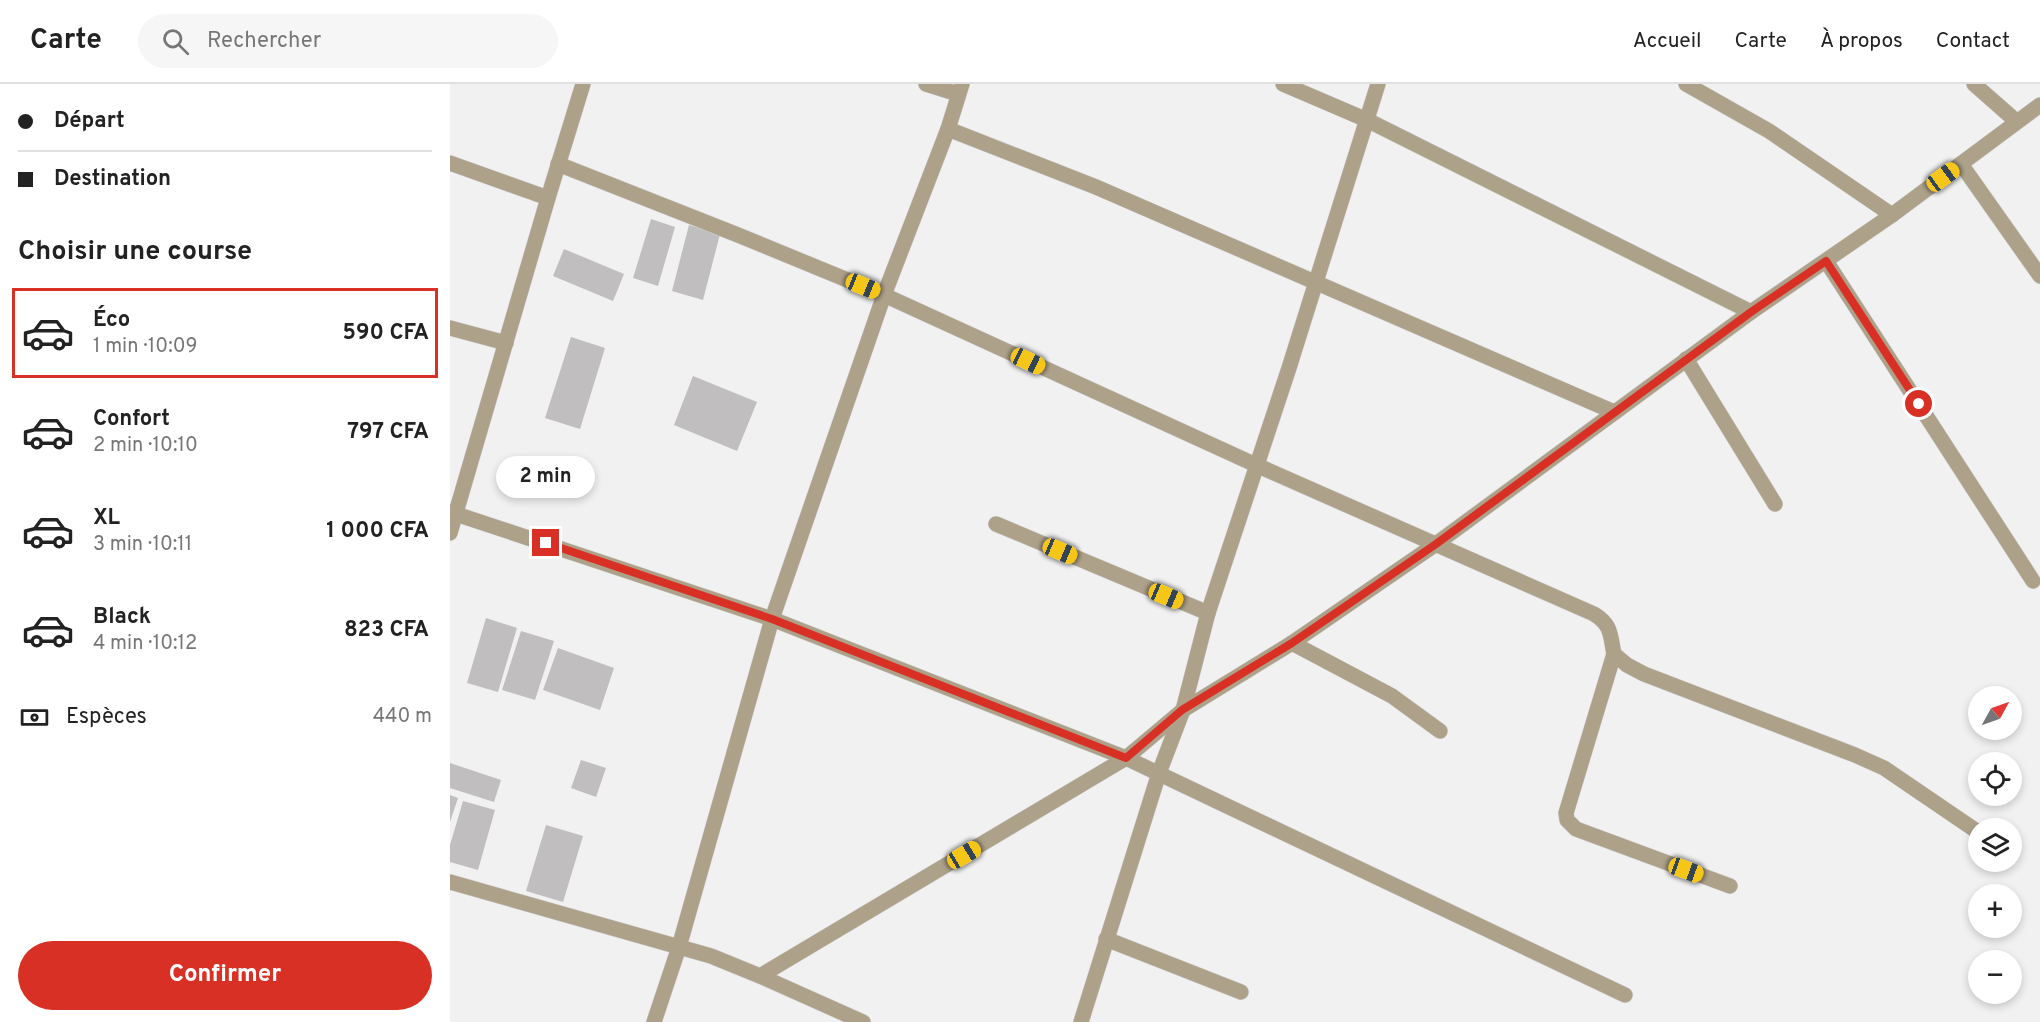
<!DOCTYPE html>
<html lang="fr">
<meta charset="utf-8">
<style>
:root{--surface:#fff;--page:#f6f6f6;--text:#222;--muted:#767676;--line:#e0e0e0;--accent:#d93025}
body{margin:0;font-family:Overpass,sans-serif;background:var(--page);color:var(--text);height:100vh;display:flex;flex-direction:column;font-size:22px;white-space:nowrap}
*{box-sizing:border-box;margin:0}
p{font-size:20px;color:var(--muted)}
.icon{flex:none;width:33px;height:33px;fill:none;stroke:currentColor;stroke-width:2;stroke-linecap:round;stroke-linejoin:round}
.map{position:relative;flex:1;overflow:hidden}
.side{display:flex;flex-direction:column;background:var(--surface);width:450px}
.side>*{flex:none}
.guide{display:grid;align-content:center;height:132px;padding:0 18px;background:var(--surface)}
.needle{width:39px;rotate:50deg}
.buttons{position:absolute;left:1518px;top:602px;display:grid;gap:12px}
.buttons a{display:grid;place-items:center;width:54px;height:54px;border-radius:50%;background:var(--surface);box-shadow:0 3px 9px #0003;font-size:30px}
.end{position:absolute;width:27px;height:27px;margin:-14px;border:8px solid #d93025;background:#fff;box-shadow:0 0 0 3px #fff}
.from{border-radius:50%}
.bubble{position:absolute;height:42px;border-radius:21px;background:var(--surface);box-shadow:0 3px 9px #0003;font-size:20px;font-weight:700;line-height:42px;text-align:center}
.car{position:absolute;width:18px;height:36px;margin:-18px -9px;border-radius:8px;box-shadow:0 0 4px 2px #0007;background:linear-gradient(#f5c518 24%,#345 0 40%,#f5c518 0 76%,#345 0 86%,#f5c518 0)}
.guide b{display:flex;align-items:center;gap:21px;height:57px;font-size:22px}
.guide b+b{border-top:2px solid var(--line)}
.guide i{width:15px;height:15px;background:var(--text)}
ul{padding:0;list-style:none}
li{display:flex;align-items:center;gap:18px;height:90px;margin:0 12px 9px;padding:0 6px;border:3px solid transparent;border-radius:0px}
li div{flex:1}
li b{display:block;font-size:22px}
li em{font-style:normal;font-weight:700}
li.current{border-color:var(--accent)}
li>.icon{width:54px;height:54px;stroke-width:1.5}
h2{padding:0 18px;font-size:27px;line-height:72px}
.pay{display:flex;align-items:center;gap:15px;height:66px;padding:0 18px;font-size:22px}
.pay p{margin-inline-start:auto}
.action{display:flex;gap:12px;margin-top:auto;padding:12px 18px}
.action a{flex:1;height:69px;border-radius:36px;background:var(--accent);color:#fff;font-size:24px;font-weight:700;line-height:69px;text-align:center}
header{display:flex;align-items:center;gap:36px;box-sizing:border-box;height:84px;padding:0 30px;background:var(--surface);border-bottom:2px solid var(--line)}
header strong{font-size:28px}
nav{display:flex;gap:33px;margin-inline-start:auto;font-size:21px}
.search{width:420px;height:54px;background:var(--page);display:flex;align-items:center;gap:15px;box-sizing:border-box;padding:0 21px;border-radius:33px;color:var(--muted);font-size:22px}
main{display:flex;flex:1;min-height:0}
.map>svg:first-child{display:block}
.building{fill:#c0bebf}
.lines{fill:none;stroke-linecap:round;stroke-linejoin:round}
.minor-casing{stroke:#cfcfcf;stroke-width:16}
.minor{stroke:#aea18a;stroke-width:15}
.route{stroke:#d93025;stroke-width:8}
</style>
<header>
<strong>Carte</strong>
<div class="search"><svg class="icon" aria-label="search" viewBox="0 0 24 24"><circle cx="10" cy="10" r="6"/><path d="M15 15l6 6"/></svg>Rechercher</div>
<nav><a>Accueil</a><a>Carte</a><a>À propos</a><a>Contact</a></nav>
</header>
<main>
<section class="side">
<div class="guide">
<b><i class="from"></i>Départ</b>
<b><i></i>Destination</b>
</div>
<h2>Choisir une course</h2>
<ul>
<li class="current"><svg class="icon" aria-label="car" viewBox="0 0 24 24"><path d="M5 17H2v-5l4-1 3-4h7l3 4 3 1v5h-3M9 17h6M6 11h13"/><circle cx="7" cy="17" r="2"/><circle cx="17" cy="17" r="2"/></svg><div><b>Éco</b><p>1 min · 10:09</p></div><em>590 CFA</em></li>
<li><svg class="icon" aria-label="car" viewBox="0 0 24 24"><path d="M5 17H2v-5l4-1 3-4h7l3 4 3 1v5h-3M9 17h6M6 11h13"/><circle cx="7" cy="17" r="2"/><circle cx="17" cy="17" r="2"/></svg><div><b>Confort</b><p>2 min · 10:10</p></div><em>797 CFA</em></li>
<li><svg class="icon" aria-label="car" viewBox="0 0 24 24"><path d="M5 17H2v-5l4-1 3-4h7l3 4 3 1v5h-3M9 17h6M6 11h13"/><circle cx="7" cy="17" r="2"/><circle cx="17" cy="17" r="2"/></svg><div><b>XL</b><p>3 min · 10:11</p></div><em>1 000 CFA</em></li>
<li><svg class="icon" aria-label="car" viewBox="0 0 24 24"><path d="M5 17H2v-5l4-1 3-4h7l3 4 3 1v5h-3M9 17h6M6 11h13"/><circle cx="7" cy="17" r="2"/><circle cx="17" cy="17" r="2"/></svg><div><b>Black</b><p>4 min · 10:12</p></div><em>823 CFA</em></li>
</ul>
<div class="pay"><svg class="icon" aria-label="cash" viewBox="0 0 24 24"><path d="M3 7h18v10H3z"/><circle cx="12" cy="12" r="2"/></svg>Espèces<p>440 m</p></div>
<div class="action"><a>Confirmer</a></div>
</section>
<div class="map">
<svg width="1590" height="938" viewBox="0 0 1590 938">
<rect width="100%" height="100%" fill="#f1f1f2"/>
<g class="building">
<path d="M201,135L225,143L208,202L183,194Z"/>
<path d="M239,141L270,150L253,216L222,207Z"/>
<path d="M114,165L174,190L163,217L103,192Z"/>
<path d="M121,253L155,264L130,345L95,334Z"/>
<path d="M243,292L307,318L287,367L224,341Z"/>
<path d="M36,534L67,544L48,608L17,599Z"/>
<path d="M71,547L104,557L85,616L52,606Z"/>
<path d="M108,564L164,584L150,626L93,606Z"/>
<path d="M131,676L156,684L146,713L121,704Z"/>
<path d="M0,679L51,696L44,718L0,704Z"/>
<path d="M0,711L8,714L0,738Z"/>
<path d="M13,717L45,726L28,786L0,778V761Z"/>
<path d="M96,741L133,752L113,818L76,807Z"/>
</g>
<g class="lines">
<defs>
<g id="minor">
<path d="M476,0L508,10"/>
<path d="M833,0L917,36L1301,228"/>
<path d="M1236,0L1319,47L1442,131"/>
<path d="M1524,0L1566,37"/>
<path d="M498,45L646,103L1164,328"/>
<path d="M0,79L98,114"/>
<path d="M108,80L288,151L434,211L806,381L1144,530C1162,541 1160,551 1164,570L1177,581L1194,590L1405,671L1434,684L1528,748"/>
<path d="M1511,80L1590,192"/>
<path d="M1376,177L1583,497"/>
<path d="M0,244L56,259"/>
<path d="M1236,275L1325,420"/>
<path d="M0,428L322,535L676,674L1175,911"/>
<path d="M546,440L758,529"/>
<path d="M0,449L98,114L133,0"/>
<path d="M842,559L942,612L990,647"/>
<path d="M1164,570L1116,729L1117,736L1126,745L1280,802"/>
<path d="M0,798L261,872L310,892L413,938"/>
<path d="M656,855L791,908"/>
<path d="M310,892L676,674L733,626L842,559L986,460L1301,228L1442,131L1590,21"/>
<path d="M204,938L229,863L322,535L434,211L498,45L512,0"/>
<path d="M631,938L709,689L733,626L758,529L839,284L928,0"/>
</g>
</defs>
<use href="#minor" class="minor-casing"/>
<use href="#minor" class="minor"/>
</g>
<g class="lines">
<path class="route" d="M96,459L322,535L676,674L732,626L842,559L986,460L1301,228L1376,177L1469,320"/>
</g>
</svg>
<div class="buttons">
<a><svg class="needle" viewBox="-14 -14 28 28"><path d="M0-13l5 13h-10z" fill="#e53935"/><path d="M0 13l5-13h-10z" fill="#767676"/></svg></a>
<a><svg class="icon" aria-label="locate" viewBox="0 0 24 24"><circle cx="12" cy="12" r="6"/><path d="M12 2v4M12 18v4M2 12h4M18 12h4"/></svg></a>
<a><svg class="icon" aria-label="layers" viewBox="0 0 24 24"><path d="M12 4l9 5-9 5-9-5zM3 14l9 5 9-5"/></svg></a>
<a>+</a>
<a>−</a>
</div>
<i class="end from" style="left:1469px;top:320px"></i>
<i class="end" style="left:96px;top:459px"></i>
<div class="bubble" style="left:46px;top:372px;width:99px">2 min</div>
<i class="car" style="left:1493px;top:93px;rotate:54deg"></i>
<i class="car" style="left:413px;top:202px;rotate:112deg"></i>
<i class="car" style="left:578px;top:277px;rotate:115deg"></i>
<i class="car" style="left:610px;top:467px;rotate:113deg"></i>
<i class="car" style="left:716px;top:512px;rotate:113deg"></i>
<i class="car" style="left:514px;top:771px;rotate:59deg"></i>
<i class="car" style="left:1236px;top:786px;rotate:110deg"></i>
</div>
</main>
